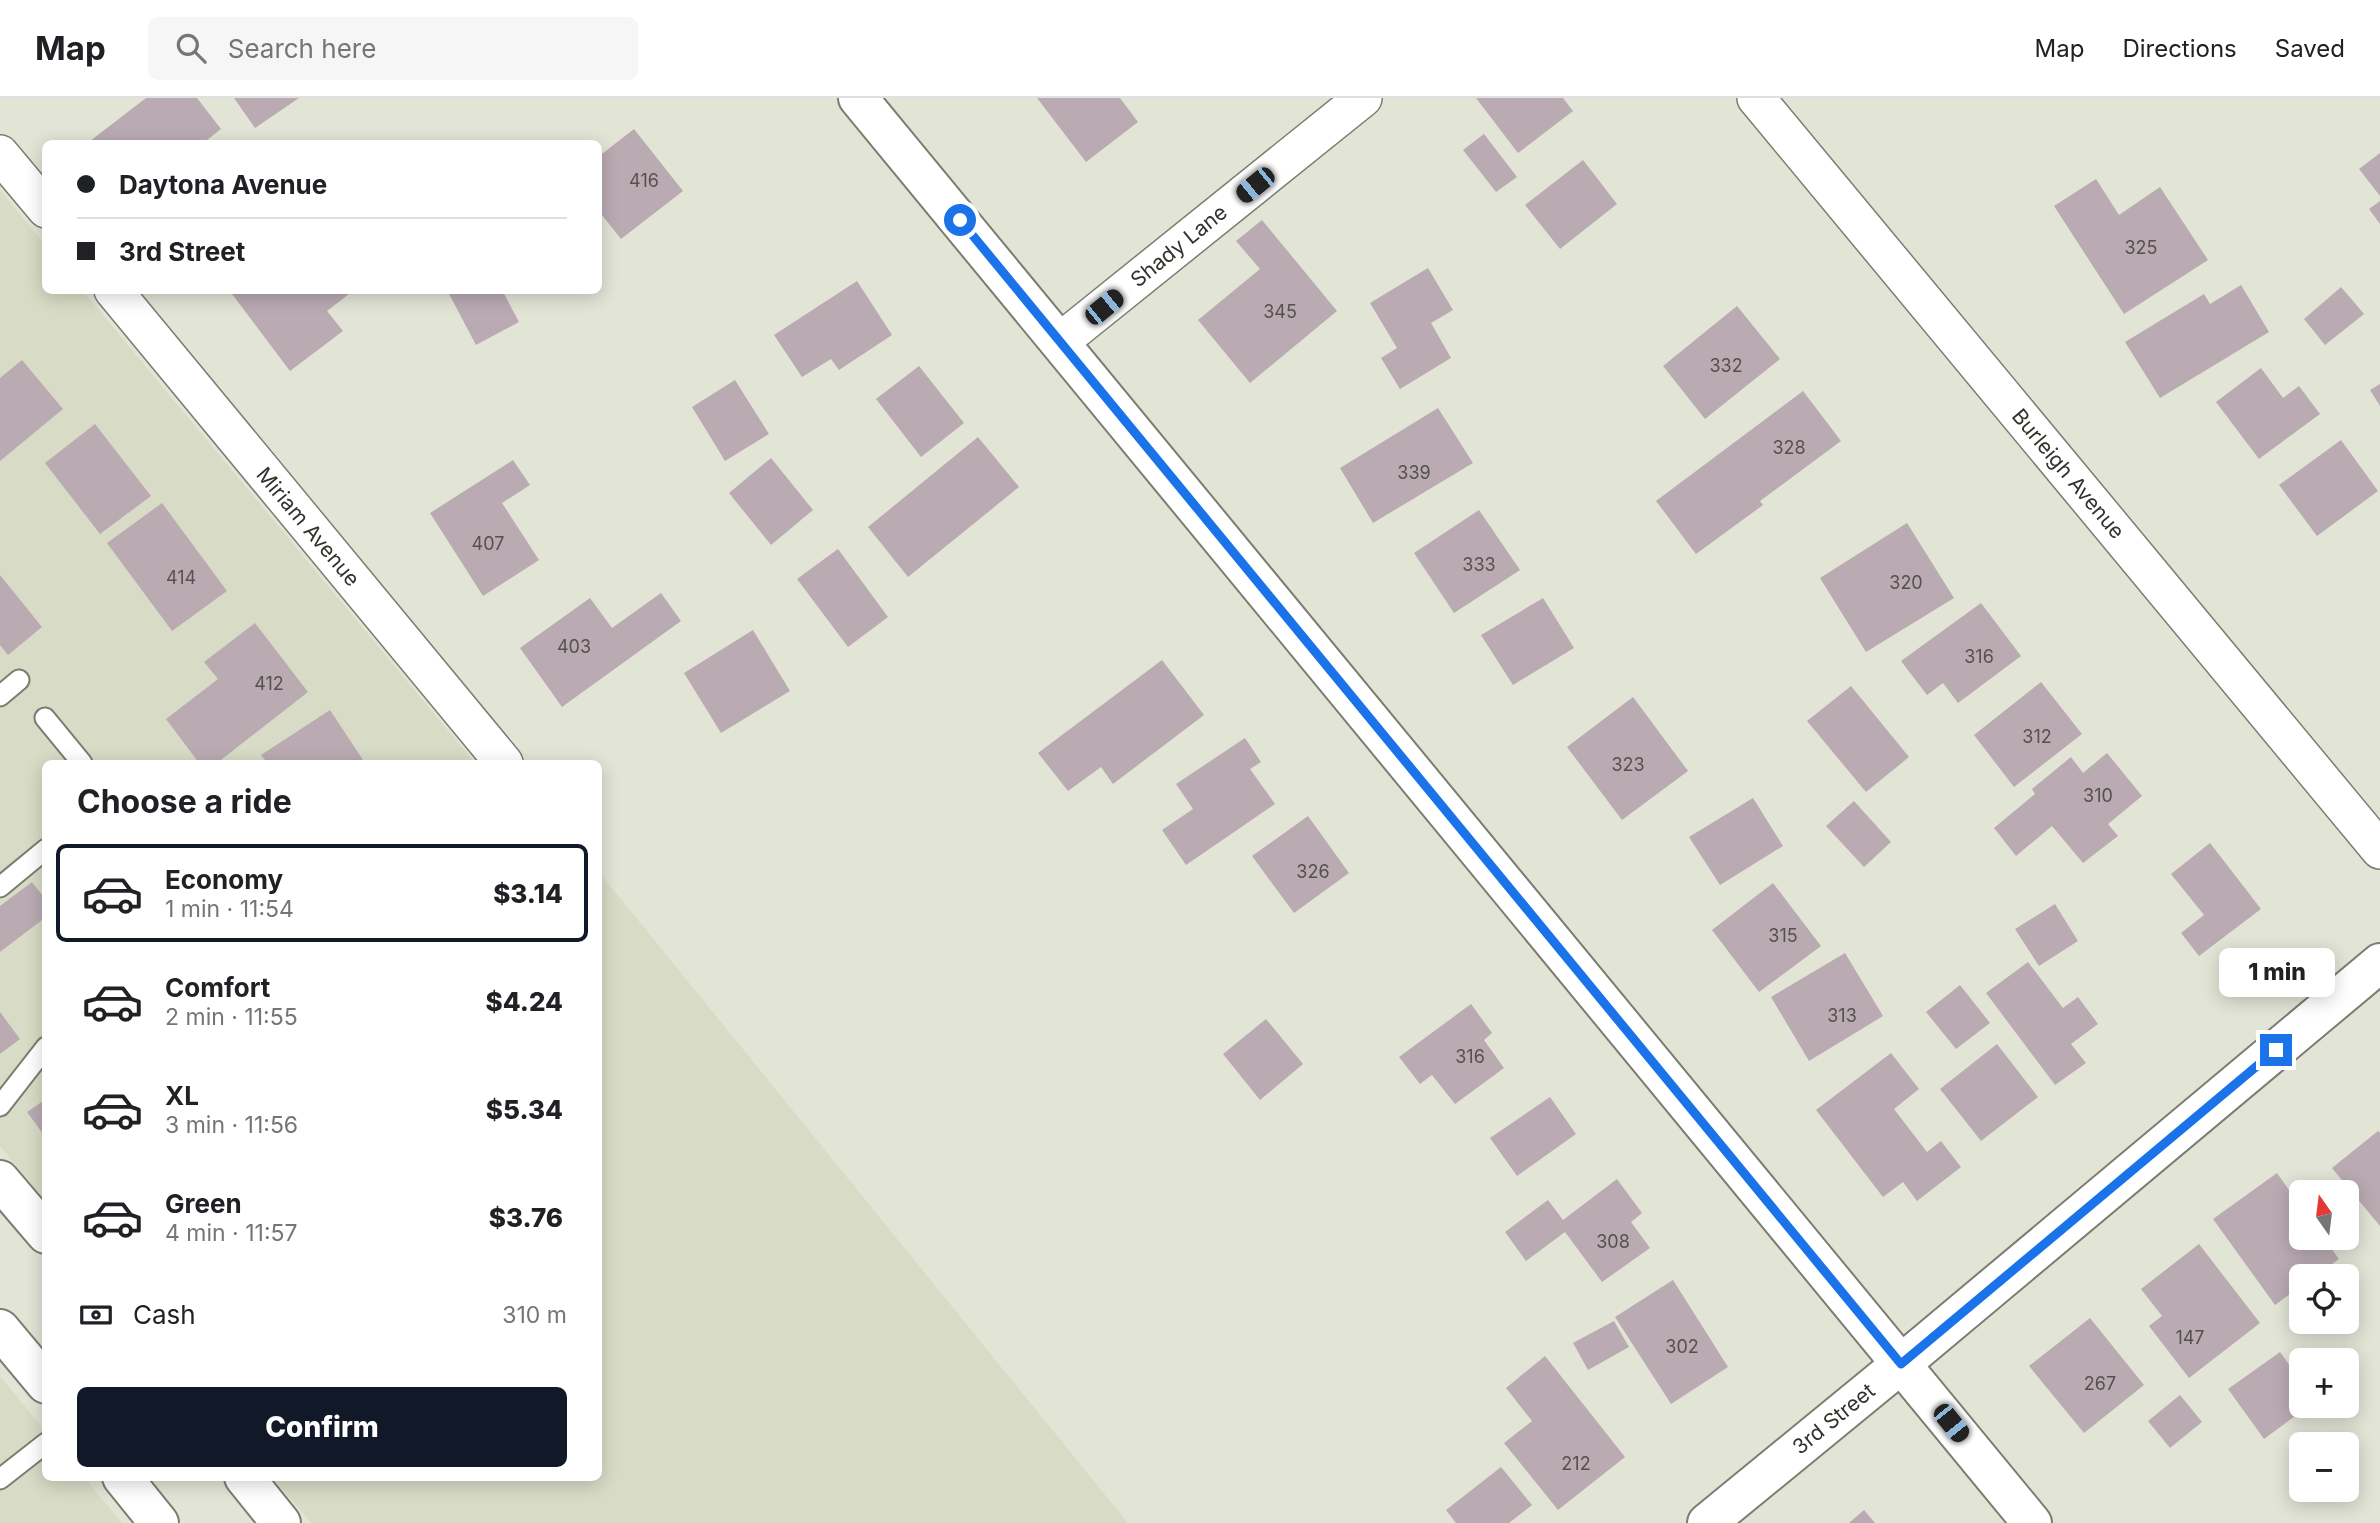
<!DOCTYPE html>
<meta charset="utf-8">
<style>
:root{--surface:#fff;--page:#f6f6f6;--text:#202124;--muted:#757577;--line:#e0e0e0;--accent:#111827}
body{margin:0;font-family:Inter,sans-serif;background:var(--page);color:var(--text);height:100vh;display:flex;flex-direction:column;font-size:26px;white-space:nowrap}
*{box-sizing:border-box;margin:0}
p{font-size:23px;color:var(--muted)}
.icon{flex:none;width:38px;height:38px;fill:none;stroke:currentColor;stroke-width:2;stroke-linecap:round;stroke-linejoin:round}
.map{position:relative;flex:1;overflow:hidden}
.sheet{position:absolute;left:42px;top:662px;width:560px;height:721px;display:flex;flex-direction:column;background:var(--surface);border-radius:10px;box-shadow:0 4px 18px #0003}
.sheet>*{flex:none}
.hud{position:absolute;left:42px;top:42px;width:560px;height:154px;border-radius:10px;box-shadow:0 4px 18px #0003;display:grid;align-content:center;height:154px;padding:0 35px;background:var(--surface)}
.needle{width:46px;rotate:346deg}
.fabs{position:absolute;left:2289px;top:1082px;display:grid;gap:14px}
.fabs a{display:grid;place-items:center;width:70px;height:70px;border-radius:10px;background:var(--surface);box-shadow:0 4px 18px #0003;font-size:35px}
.end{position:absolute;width:32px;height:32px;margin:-16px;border:9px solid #1a73e8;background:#fff;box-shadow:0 0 0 4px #fff}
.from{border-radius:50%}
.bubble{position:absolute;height:49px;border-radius:10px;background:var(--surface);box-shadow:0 4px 18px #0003;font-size:23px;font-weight:800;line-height:49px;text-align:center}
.car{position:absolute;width:21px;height:42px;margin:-21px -10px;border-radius:9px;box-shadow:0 0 5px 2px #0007;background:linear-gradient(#222 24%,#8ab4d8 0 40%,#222 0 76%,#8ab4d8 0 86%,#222 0)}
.hud b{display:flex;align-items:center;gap:24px;height:66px;font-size:26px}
.hud b+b{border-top:2px solid var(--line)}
.hud i{width:18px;height:18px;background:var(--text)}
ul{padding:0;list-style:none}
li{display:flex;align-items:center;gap:21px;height:98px;margin:0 14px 10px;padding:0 21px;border:4px solid transparent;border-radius:10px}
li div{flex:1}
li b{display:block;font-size:26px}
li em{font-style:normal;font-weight:800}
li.on{border-color:var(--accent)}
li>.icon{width:63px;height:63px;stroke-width:1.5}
h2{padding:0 35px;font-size:32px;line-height:84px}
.pay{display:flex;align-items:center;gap:18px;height:77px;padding:0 35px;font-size:26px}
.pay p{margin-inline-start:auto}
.cta{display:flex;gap:14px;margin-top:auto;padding:14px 35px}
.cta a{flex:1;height:80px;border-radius:10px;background:var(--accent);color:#fff;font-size:28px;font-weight:800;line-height:80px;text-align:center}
header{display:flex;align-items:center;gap:42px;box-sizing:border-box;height:98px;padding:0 35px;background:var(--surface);border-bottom:2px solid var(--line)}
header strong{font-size:33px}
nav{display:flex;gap:38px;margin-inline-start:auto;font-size:24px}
.search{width:490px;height:63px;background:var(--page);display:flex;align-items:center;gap:18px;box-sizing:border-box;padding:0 24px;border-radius:10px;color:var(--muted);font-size:26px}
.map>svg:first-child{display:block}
.built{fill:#d8dcc6}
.building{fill:#baabb3}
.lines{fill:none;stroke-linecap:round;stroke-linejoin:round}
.lane-casing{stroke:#7b7d70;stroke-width:23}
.street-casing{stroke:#7b7d70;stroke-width:40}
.secondary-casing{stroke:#7b7d70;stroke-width:42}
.primary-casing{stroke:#7b7d70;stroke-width:42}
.lane{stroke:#fff;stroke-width:19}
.street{stroke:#fff;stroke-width:37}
.secondary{stroke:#fff;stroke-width:38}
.primary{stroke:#fff;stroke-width:38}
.route{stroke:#1a73e8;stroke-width:9}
.labels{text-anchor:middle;stroke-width:5;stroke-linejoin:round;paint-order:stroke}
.number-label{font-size:18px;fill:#54514e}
.street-label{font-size:21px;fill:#32332d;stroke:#fff}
</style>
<header>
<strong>Map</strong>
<div class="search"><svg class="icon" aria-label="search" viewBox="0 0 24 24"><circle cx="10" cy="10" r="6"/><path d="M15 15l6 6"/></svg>Search here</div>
<nav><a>Map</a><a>Directions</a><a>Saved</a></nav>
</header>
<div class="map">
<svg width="2380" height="1425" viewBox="0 0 2380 1425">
<rect width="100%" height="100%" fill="#e2e4d6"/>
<g class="built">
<path d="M0,92L45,147L46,192L83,193L475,665H46L45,1102L0,1048Z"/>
<path d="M599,774L1128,1425H311L272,1379H598Z"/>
<path d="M0,1278L45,1333L46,1379H84L122,1425H0Z"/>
</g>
<g class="building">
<path d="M146,0H197L221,31L202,46H92L90,43Z"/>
<path d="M234,0H299L255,30Z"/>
<path d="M1037,0H1120L1138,24L1086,64Z"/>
<path d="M1476,0H1563L1573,13L1518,55Z"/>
<path d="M634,31L683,93L621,141L598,112V59Z"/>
<path d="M1484,36L1517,79L1496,94L1463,52Z"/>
<path d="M2380,55V98L2359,71Z"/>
<path d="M1583,62L1617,106L1560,151L1525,107Z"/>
<path d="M2096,81L2119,117L2160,89L2208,162L2124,216L2054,108Z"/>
<path d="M2380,103V126L2369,111Z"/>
<path d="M1262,122L1337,213L1250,285L1198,222L1260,171L1236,143Z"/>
<path d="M1428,170L1453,212L1431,225L1451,260L1400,291L1381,260L1397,250L1370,205Z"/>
<path d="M857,183L892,237L839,272L831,261L802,279L774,237Z"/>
<path d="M2241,187L2269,234L2160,300L2125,244L2204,196L2210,206Z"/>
<path d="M2341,189L2364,216L2325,247L2304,221Z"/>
<path d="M229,192H346L349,196L327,213L343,233L290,273Z"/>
<path d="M447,192H502L519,224L476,247Z"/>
<path d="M1737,208L1780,261L1705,321L1663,268Z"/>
<path d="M22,262L63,311L0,363V280Z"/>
<path d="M919,268L964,325L921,359L876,301Z"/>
<path d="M2261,270L2283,300L2299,288L2320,316L2259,361L2216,304Z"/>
<path d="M735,282L769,336L725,363L692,309Z"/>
<path d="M2380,286V308L2370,292Z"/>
<path d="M1803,293L1841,343L1760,403L1763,407L1696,456L1656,403Z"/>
<path d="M1438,310L1473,365L1373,425L1340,370Z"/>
<path d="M95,326L151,398L100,436L45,365Z"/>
<path d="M978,339L1019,389L908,479L868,429Z"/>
<path d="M2341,342L2378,393L2317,438L2279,387Z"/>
<path d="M771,360L813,412L771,447L729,395Z"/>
<path d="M513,362L530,387L502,405L539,462L483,498L430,415Z"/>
<path d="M162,405L227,493L172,533L107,445Z"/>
<path d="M1479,412L1520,472L1454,515L1414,455Z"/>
<path d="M1907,425L1954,500L1866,554L1820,480Z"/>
<path d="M838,451L888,519L848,549L797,481Z"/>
<path d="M0,477L42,529L8,557L0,547Z"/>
<path d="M661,495L681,523L562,609L520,550L590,500L612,530Z"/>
<path d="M1543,500L1574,550L1513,587L1481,537Z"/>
<path d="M1981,505L2021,558L1958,605L1943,585L1927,597L1901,563Z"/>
<path d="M255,525L308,594L217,665H199L166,621L218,581L204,564Z"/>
<path d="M753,532L790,593L721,635L684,575Z"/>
<path d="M1162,562L1204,617L1113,686L1101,669L1068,693L1038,655Z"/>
<path d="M2041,584L2082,636L2014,689L1974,637Z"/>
<path d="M1851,588L1909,659L1866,694L1807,623Z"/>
<path d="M1633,599L1688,673L1622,722L1567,649Z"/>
<path d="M330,612L365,665H267L261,657Z"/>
<path d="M1245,640L1261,664L1250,671L1275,706L1186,767L1162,732L1193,711L1176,686Z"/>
<path d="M2107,655L2142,698L2108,726L2118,738L2083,765L2052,728L2016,758L1994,730L2035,696L2032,691L2071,659L2083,675Z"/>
<path d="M1753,700L1783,748L1720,787L1689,739Z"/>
<path d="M1854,703L1891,744L1864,769L1826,728Z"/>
<path d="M1308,718L1349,775L1294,815L1252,758Z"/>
<path d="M2210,745L2261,811L2199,858L2181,835L2204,817L2171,776Z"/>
<path d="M32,784L46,802V819L0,854V808Z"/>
<path d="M1773,785L1821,848L1759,894L1712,832Z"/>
<path d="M2055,806L2078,843L2039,868L2015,831Z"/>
<path d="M1845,855L1883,918L1809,963L1771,899Z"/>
<path d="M2028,864L2063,910L2078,899L2098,926L2071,946L2086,965L2055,987L1986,895Z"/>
<path d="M1960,887L1990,925L1956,951L1926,914Z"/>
<path d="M1471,906L1492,935L1484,942L1504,970L1455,1006L1432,977L1420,986L1399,959Z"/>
<path d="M0,914L20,941L0,956Z"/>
<path d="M1266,921L1303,966L1260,1002L1223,956Z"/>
<path d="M1997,946L2038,999L1981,1043L1940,991Z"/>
<path d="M1891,955L1919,991L1894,1011L1927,1054L1941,1043L1961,1069L1917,1103L1903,1084L1883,1099L1816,1012Z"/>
<path d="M1550,999L1576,1036L1517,1078L1490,1040Z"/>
<path d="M46,1001V1040L27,1014Z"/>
<path d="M2378,1033L2380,1035V1128L2332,1070Z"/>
<path d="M2277,1075L2301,1109V1139H2323L2339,1161L2316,1178H2301V1188L2275,1207L2213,1121Z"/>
<path d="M1617,1081L1642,1115L1631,1124L1650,1150L1602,1184L1565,1134L1526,1163L1505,1134L1548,1102L1563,1122Z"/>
<path d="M2199,1146L2260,1225L2189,1280L2149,1228L2162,1218L2141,1191Z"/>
<path d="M1673,1182L1728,1269L1671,1306L1615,1219Z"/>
<path d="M2090,1220L2144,1287L2084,1335L2029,1268Z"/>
<path d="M1614,1223L1629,1249L1588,1272L1573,1245Z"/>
<path d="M2280,1254L2301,1283V1307H2310L2264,1341L2228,1291Z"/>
<path d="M1545,1258L1625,1359L1558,1412L1504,1345L1532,1323L1506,1290Z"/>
<path d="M2180,1297L2202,1324L2170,1350L2148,1323Z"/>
<path d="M1501,1369L1532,1407L1509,1425H1456L1446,1412Z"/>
<path d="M1864,1412L1875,1425H1849Z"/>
</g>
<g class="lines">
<defs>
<g id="lane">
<path d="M0,598L19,582"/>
<path d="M45,620L82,665"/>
<path d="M0,789L46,751"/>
<path d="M0,1008L46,949"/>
<path d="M0,1381L46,1345"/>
</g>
<g id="street">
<path d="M1756,0L2380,752"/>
<path d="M0,56L46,111"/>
<path d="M113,192L504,665"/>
<path d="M1061,243L1363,0"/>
</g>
<g id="secondary">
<path d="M858,0L2032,1425"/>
<path d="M1707,1425L1901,1266L2380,865"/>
</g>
<g id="primary">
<path d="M0,1082L46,1136"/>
<path d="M0,1231L46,1286"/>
<path d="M122,1379L159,1425"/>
<path d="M244,1379L281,1425"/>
</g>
</defs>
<use href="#lane" class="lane-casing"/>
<use href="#street" class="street-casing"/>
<use href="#secondary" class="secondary-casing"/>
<use href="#primary" class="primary-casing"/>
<use href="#lane" class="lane"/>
<use href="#street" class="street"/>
<use href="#secondary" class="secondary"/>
<use href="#primary" class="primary"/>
</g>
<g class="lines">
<path class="route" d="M960,122L1901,1266L2276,952"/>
</g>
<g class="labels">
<g class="number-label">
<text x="644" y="89">416</text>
<text x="2141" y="156">325</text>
<text x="1280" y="220">345</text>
<text x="1726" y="274">332</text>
<text x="1789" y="356">328</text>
<text x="1414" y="381">339</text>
<text x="488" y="452">407</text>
<text x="1479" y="473">333</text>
<text x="181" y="486">414</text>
<text x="1906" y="491">320</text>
<text x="574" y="555">403</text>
<text x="1979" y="565">316</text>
<text x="269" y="592">412</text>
<text x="2037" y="645">312</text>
<text x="1628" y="673">323</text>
<text x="2098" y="704">310</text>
<text x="1313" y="780">326</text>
<text x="1783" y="844">315</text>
<text x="1842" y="924">313</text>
<text x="1470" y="965">316</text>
<text x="1613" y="1150">308</text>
<text x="2190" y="1246">147</text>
<text x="1682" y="1255">302</text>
<text x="2100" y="1292">267</text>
<text x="1576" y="1372">212</text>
</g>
<g class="street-label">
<text transform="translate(1179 148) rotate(-39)" y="7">Shady Lane</text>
<text transform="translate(2068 376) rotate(50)" y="7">Burleigh Avenue</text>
<text transform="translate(308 429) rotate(50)" y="7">Miriam Avenue</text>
<text transform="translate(1834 1321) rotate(-39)" y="7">3rd Street</text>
</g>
</g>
</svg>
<div class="fabs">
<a><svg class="needle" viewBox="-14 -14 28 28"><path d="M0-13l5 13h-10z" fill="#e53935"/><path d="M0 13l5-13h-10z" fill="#757577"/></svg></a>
<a><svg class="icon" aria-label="locate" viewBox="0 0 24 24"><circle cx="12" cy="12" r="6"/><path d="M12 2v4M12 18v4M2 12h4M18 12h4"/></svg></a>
<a>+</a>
<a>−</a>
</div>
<i class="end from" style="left:960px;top:122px"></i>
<i class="end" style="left:2276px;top:952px"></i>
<div class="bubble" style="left:2219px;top:850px;width:116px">1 min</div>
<i class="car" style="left:1255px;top:87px;rotate:231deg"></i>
<i class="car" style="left:1104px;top:209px;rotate:51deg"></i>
<i class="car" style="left:1951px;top:1325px;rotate:141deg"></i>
<div class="hud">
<b><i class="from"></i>Daytona Avenue</b>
<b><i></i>3rd Street</b>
</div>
<section class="sheet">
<h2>Choose a ride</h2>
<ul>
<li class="on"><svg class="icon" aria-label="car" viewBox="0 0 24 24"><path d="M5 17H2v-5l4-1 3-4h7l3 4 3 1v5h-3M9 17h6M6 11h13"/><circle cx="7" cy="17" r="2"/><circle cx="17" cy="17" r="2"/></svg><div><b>Economy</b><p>1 min · 11:54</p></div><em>$3.14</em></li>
<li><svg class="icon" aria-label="car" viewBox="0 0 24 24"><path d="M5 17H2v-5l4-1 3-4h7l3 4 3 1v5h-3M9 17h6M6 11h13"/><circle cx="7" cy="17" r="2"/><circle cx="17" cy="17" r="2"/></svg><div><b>Comfort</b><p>2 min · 11:55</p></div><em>$4.24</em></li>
<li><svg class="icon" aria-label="car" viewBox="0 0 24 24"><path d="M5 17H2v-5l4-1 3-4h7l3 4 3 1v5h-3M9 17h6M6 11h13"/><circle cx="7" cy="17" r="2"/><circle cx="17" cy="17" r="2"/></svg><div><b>XL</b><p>3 min · 11:56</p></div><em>$5.34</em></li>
<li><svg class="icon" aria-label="car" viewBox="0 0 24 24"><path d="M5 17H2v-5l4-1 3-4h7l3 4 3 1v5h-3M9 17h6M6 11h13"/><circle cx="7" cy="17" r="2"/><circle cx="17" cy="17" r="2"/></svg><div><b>Green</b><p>4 min · 11:57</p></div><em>$3.76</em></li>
</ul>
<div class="pay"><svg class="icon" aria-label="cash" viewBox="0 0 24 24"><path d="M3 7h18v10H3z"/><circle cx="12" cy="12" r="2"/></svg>Cash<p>310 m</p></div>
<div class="cta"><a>Confirm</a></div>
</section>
</div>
